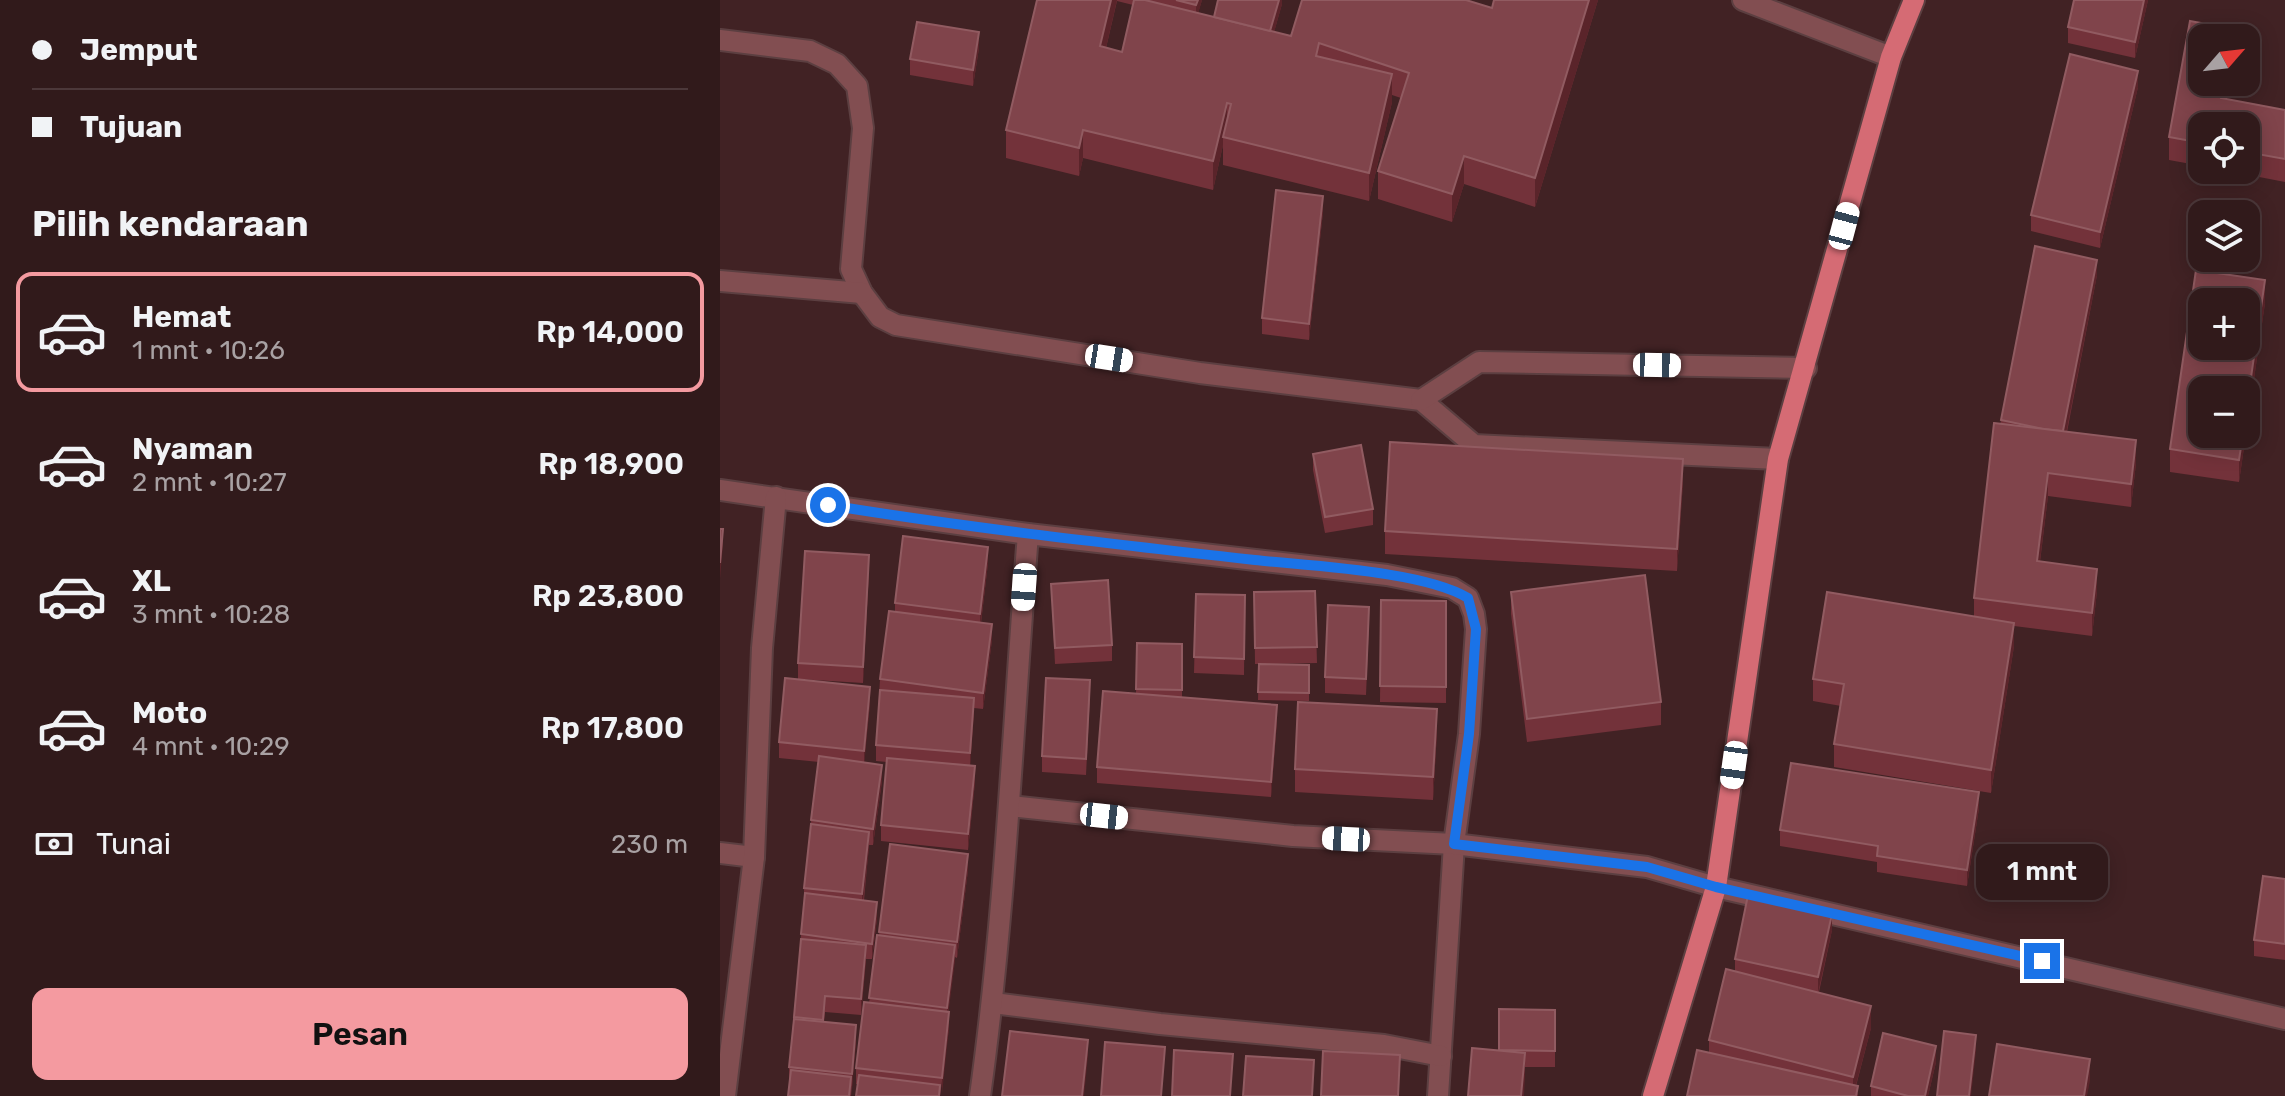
<!DOCTYPE html>
<html lang="id">
<meta charset="utf-8">
<style>
:root{--surface:#311a1b;--page:#392324;--text:#f1f3f6;--muted:#a8a1a3;--line:#4c383a;--accent:#f49aa0}
body{margin:0;font-family:Rubik,sans-serif;background:var(--page);color:var(--text);height:100vh;display:flex;flex-direction:column;font-size:30px;white-space:nowrap}
*{box-sizing:border-box;margin:0}
p{font-size:26px;color:var(--muted)}
.icon{flex:none;width:44px;height:44px;fill:none;stroke:currentColor;stroke-width:2;stroke-linecap:round;stroke-linejoin:round}
.map{position:relative;flex:1;overflow:hidden}
.sheet{display:flex;flex-direction:column;background:var(--surface);width:720px}
.sheet>*{flex:none}
.banner{display:grid;align-content:center;height:176px;padding:0 32px;background:var(--surface)}
.needle{width:52px;rotate:62deg}
.fabs{position:absolute;left:1468px;top:24px;display:grid;gap:16px}
.fabs a{display:grid;place-items:center;width:72px;height:72px;border-radius:16px;background:var(--surface);box-shadow:0 4px 20px #0003,0 0 0 2px var(--line);font-size:40px}
.end{position:absolute;width:36px;height:36px;margin:-18px;border:10px solid #1a73e8;background:#fff;box-shadow:0 0 0 4px #fff}
.from{border-radius:50%}
.bubble{position:absolute;height:56px;border-radius:16px;background:var(--surface);box-shadow:0 4px 20px #0003,0 0 0 2px var(--line);font-size:26px;font-weight:600;line-height:56px;text-align:center}
.car{position:absolute;width:24px;height:48px;margin:-24px -12px;border-radius:10px;box-shadow:0 0 6px 2px #0007;background:linear-gradient(#fff 24%,#345 0 40%,#fff 0 76%,#345 0 86%,#fff 0)}
.banner b{display:flex;align-items:center;gap:28px;height:76px;font-size:30px}
.banner b+b{border-top:2px solid var(--line)}
.banner i{width:20px;height:20px;background:var(--text)}
ul{padding:0;list-style:none}
li{display:flex;align-items:center;gap:24px;height:120px;margin:0 16px 12px;padding:0 16px;border:4px solid transparent;border-radius:16px}
li div{flex:1}
li b{display:block;font-size:30px}
li em{font-style:normal;font-weight:600}
li.selected{border-color:var(--accent)}
li>.icon{width:72px;height:72px;stroke-width:1.5}
h2{padding:0 32px;font-size:36px;line-height:96px}
.pay{display:flex;align-items:center;gap:20px;height:88px;padding:0 32px;font-size:30px}
.pay p{margin-inline-start:auto}
.primary-button{display:flex;gap:16px;margin-top:auto;padding:16px 32px}
.primary-button a{flex:1;height:92px;border-radius:16px;background:var(--accent);color:#111;font-size:32px;font-weight:600;line-height:92px;text-align:center}
main{display:flex;flex:1;min-height:0}
.map>svg:first-child{display:block}
.lines{fill:none;stroke-linecap:round;stroke-linejoin:round}
.street-casing{stroke:#5c3f41;stroke-width:24}
.primary-casing{stroke:#5c3f41;stroke-width:24}
.street{stroke:#824e51;stroke-width:20}
.primary{stroke:#d56b74;stroke-width:20}
.wall{fill:#73323a;fill-rule:evenodd}
.shaded-wall{fill:#5a242a}
.building{fill:#80444b;stroke:#915b61;stroke-width:2;fill-rule:evenodd}
.route{stroke:#1a73e8;stroke-width:10}
</style>
<main>
<section class="sheet">
<div class="banner">
<b><i class="from"></i>Jemput</b>
<b><i></i>Tujuan</b>
</div>
<h2>Pilih kendaraan</h2>
<ul>
<li class="selected"><svg class="icon" aria-label="car" viewBox="0 0 24 24"><path d="M5 17H2v-5l4-1 3-4h7l3 4 3 1v5h-3M9 17h6M6 11h13"/><circle cx="7" cy="17" r="2"/><circle cx="17" cy="17" r="2"/></svg><div><b>Hemat</b><p>1 mnt · 10:26</p></div><em>Rp 14,000</em></li>
<li><svg class="icon" aria-label="car" viewBox="0 0 24 24"><path d="M5 17H2v-5l4-1 3-4h7l3 4 3 1v5h-3M9 17h6M6 11h13"/><circle cx="7" cy="17" r="2"/><circle cx="17" cy="17" r="2"/></svg><div><b>Nyaman</b><p>2 mnt · 10:27</p></div><em>Rp 18,900</em></li>
<li><svg class="icon" aria-label="car" viewBox="0 0 24 24"><path d="M5 17H2v-5l4-1 3-4h7l3 4 3 1v5h-3M9 17h6M6 11h13"/><circle cx="7" cy="17" r="2"/><circle cx="17" cy="17" r="2"/></svg><div><b>XL</b><p>3 mnt · 10:28</p></div><em>Rp 23,800</em></li>
<li><svg class="icon" aria-label="car" viewBox="0 0 24 24"><path d="M5 17H2v-5l4-1 3-4h7l3 4 3 1v5h-3M9 17h6M6 11h13"/><circle cx="7" cy="17" r="2"/><circle cx="17" cy="17" r="2"/></svg><div><b>Moto</b><p>4 mnt · 10:29</p></div><em>Rp 17,800</em></li>
</ul>
<div class="pay"><svg class="icon" aria-label="cash" viewBox="0 0 24 24"><path d="M3 7h18v10H3z"/><circle cx="12" cy="12" r="2"/></svg>Tunai<p>230 m</p></div>
<div class="primary-button"><a>Pesan</a></div>
</section>
<div class="map">
<svg width="1565" height="1096" viewBox="0 0 1565 1096">
<rect width="100%" height="100%" fill="#412224"/>
<g class="lines">
<defs>
<g id="street">
<path d="M1023,0L1171,57"/>
<path d="M0,40L90,51L117,64L137,86L143,128L131,269L142,293L160,317L176,325L480,373L701,400L754,445L1058,459"/>
<path d="M0,281L142,293"/>
<path d="M701,400L759,362L1086,368"/>
<path d="M0,490L308,534L667,575L732,588L748,598L754,614L756,629L749,734L734,844L718,1096"/>
<path d="M290,806L573,836L734,844L927,867L996,887L1565,1019"/>
<path d="M0,853L34,857"/>
<path d="M273,1003L440,1024L664,1045L721,1056"/>
<path d="M5,1096L34,857L42,648L56,497"/>
<path d="M260,1096C286,909 293,722 308,534"/>
</g>
<path id="primary" d="M933,1096L996,887L1058,459L1171,57L1194,0"/>
</defs>
<use href="#street" class="street-casing"/>
<use href="#primary" class="primary-casing"/>
<use href="#street" class="street"/>
<use href="#primary" class="primary"/>
</g>
<g class="wall">
<path d="M317,0H482L478,13L494,17L562,0V4L554,32L571,36L772,8L774,0H878L815,207L744,184L732,222L658,199V171L681,98L672,95V102L649,201L503,165V145L493,190L363,158L359,176L286,158V130ZM397,1L413,5L402,52L386,48Z"/>
<path d="M1354,0H1428L1415,58L1348,43V27Z"/>
<path d="M1514,38L1505,99L1565,110V182L1503,170H1526V126H1482V166L1449,160V137Z"/>
<path d="M259,48L253,86L190,75V59Z"/>
<path d="M1418,87L1380,248L1311,231V215Z"/>
<path d="M603,212L589,340L542,334V318Z"/>
<path d="M1377,275L1347,432L1416,463L1411,507L1328,496L1320,562L1377,591L1372,636L1294,626V646L1271,793L1114,767V744L1121,706L1093,701V679L1254,616V598L1281,420Z"/>
<path d="M1545,303L1519,482L1450,472V449Z"/>
<path d="M593,454L653,509V525L605,533L593,470Z"/>
<path d="M963,482L957,571L665,554V531Z"/>
<path d="M268,563L261,623L272,640L263,709L254,708L250,766L255,782L248,850L161,841V825L167,762L156,761V745L160,679L175,611V603Z"/>
<path d="M149,571L143,683L78,679V663Z"/>
<path d="M331,584L392,645V661L335,664Z"/>
<path d="M595,591L597,663L545,664L589,665V701L538,700L539,664H535L534,592Z"/>
<path d="M791,592L941,702V725L807,742L791,614Z"/>
<path d="M476,594L525,595L524,675L474,673Z"/>
<path d="M661,600L726,601V703L660,702Z"/>
<path d="M649,623L646,695L605,693V677Z"/>
<path d="M417,643L462,644V697L557,721L551,797L377,783V767L416,693Z"/>
<path d="M370,696L366,775L322,772V756Z"/>
<path d="M150,703L144,762L162,781L153,845H149L144,900L157,918L152,959H146L141,1015L105,1012L104,1022L136,1041L131,1096L69,1082V1067L84,902V888L91,831V820L99,762L59,758V742Z"/>
<path d="M717,732L713,800L575,792V769Z"/>
<path d="M1259,808L1247,886L1157,872V862L1060,846V830Z"/>
<path d="M170,844L248,870L237,958L235,957L228,1012L229,1028L220,1096L136,1084V1068L149,1003L159,935Z"/>
<path d="M1565,879V960L1534,956V940Z"/>
<path d="M1112,930L1099,992L1151,1028L1136,1086L1138,1096L989,1053V1040L1015,971V959Z"/>
<path d="M835,1010V1067H805V1076L779,1050Z"/>
<path d="M1216,1062L1208,1096H1151V1086Z"/>
</g>
<g class="shaded-wall">
<path d="M391,0H397L380,74V46Z"/>
<path d="M478,0H482L476,21V5Z"/>
<path d="M559,0H562V4L549,50V34Z"/>
<path d="M869,0H878L815,207V178Z"/>
<path d="M1424,0H1428L1415,58V42Z"/>
<path d="M259,32V48L253,86V70Z"/>
<path d="M1418,71V87L1380,248V232Z"/>
<path d="M672,74V102L649,201V173Z"/>
<path d="M1504,82H1508L1501,121V98Z"/>
<path d="M507,103V132L503,137V145L493,190V161Z"/>
<path d="M363,130V158L359,176V148Z"/>
<path d="M744,156V184L732,222V194Z"/>
<path d="M603,196V212L589,340V324Z"/>
<path d="M1377,260V275L1343,449V433Z"/>
<path d="M1545,280V303L1519,482V460L1523,434H1526V412Z"/>
<path d="M1416,440V463L1411,507V484Z"/>
<path d="M963,459V482L957,571V549Z"/>
<path d="M1328,473V496L1317,584V561Z"/>
<path d="M3,529V545L0,579V563Z"/>
<path d="M268,547V563L260,630V614Z"/>
<path d="M149,555V571L143,683V667Z"/>
<path d="M1377,569V591L1372,636V613Z"/>
<path d="M1294,623V646L1271,793V770Z"/>
<path d="M272,624V640L263,709V693Z"/>
<path d="M150,687V703L144,767V751Z"/>
<path d="M254,698V714L250,769V753Z"/>
<path d="M557,705V721L551,797V782Z"/>
<path d="M717,709V732L713,800V777Z"/>
<path d="M162,765V781L153,845V829Z"/>
<path d="M255,766V782L248,850V834Z"/>
<path d="M1259,792V808L1247,886V870Z"/>
<path d="M149,832V848L142,910V894Z"/>
<path d="M248,854V870L237,958V942Z"/>
<path d="M157,902V918L152,959V944Z"/>
<path d="M1112,914V930L1098,993V977Z"/>
<path d="M146,945V961L141,1015V999Z"/>
<path d="M235,945V961L227,1024V1008Z"/>
<path d="M1151,1006V1028L1133,1096V1077Z"/>
<path d="M229,1012V1028L222,1094V1078Z"/>
<path d="M136,1025V1041L132,1090V1074Z"/>
<path d="M1256,1035V1051L1251,1096H1249Z"/>
<path d="M368,1040V1056L364,1096H362Z"/>
<path d="M1216,1046V1062L1208,1096H1205Z"/>
<path d="M805,1053V1076L804,1096H801Z"/>
<path d="M1370,1059V1081L1367,1096H1364Z"/>
</g>
<g class="building">
<path d="M317,0H391L380,46L402,52L414,0H425L571,36L582,0H746L772,8L774,0H869L815,178L744,156L732,194L658,171L689,73L599,43L596,56L672,74L649,173L503,137L511,104L507,103L493,161L363,130L359,148L286,130Z"/>
<path d="M456,0H478L476,5Z"/>
<path d="M498,0H559L550,31L494,17Z"/>
<path d="M1354,0H1424L1415,42L1348,27Z"/>
<path d="M1470,21L1514,29L1512,38H1482V82H1504L1501,98L1565,110V159L1526,152V126H1482V143L1449,137Z"/>
<path d="M197,22L259,32L253,70L190,59Z"/>
<path d="M1350,54L1418,71L1380,232L1311,215Z"/>
<path d="M556,190L603,196L589,324L542,318Z"/>
<path d="M1315,246L1377,260L1343,431L1323,429L1281,420Z"/>
<path d="M1476,270L1545,280L1526,412V390H1482V434H1523L1519,460L1450,449ZM1482,302H1526V346H1482Z"/>
<path d="M1274,423L1416,440L1411,484L1328,473L1317,561L1377,569L1372,613L1254,598Z"/>
<path d="M670,442L963,459L957,549L665,531Z"/>
<path d="M641,445L653,509L605,517L593,454Z"/>
<path d="M0,529H3L0,563Z"/>
<path d="M183,536L268,547L260,614L175,603Z"/>
<path d="M85,551L149,555L143,667L78,663Z"/>
<path d="M925,575L941,702L807,719L791,592Z"/>
<path d="M388,580L392,645L335,648L331,584Z"/>
<path d="M595,591L597,647L535,648L534,592Z"/>
<path d="M1107,592L1294,623L1271,770L1114,744L1124,684L1093,679Z"/>
<path d="M476,594L525,595L524,659L474,657Z"/>
<path d="M661,600L726,601V687L660,686Z"/>
<path d="M608,605L649,607L646,679L605,677Z"/>
<path d="M169,611L272,624L263,693L160,679Z"/>
<path d="M417,643L462,644V690L416,689Z"/>
<path d="M539,664L589,665V693L538,692Z"/>
<path d="M65,678L150,687L144,751L59,742Z"/>
<path d="M326,678L370,680L366,759L322,756Z"/>
<path d="M160,690L254,698L250,753L156,745Z"/>
<path d="M383,691L557,705L551,782L377,767Z"/>
<path d="M578,702L717,709L713,777L575,769Z"/>
<path d="M99,756L162,765L153,829L91,820Z"/>
<path d="M167,758L255,766L248,834L161,825Z"/>
<path d="M1071,763L1259,792L1247,870L1157,856L1158,846L1060,830Z"/>
<path d="M91,824L149,832L142,894L84,888Z"/>
<path d="M170,844L248,854L237,942L159,932Z"/>
<path d="M1543,876L1565,879V944L1534,940Z"/>
<path d="M85,893L157,902L152,944L81,934Z"/>
<path d="M1028,895L1112,914L1098,977L1015,959Z"/>
<path d="M157,935L235,945L227,1008L149,998Z"/>
<path d="M81,939L146,945L141,999L105,996L103,1020L74,1017Z"/>
<path d="M1006,969L1151,1006L1133,1077L989,1040Z"/>
<path d="M144,1002L229,1012L222,1078L136,1068Z"/>
<path d="M779,1009L835,1010V1051L779,1050Z"/>
<path d="M74,1019L136,1025L132,1074L69,1067Z"/>
<path d="M290,1031L368,1040L362,1096H282Z"/>
<path d="M1224,1031L1256,1035L1249,1096H1217Z"/>
<path d="M1163,1033L1216,1046L1205,1096H1188L1151,1086Z"/>
<path d="M385,1042L445,1047L441,1096H381Z"/>
<path d="M1277,1044L1370,1059L1364,1096H1269Z"/>
<path d="M752,1048L805,1053L801,1096H748Z"/>
<path d="M454,1050L513,1054L510,1096H452Z"/>
<path d="M977,1050L1138,1086L1136,1096H967Z"/>
<path d="M603,1051L680,1055L678,1096H601Z"/>
<path d="M526,1056L594,1060L592,1096H523Z"/>
<path d="M71,1070L131,1077L129,1096H68Z"/>
<path d="M139,1075L220,1085L219,1096H136Z"/>
</g>
<g class="lines">
<path class="route" d="M108,505C250,528 392,544 535,560C590,566 704,571 748,598L756,629L749,734L734,844L927,867L996,887L1322,961"/>
</g>
</svg>
<div class="fabs">
<a><svg class="needle" viewBox="-14 -14 28 28"><path d="M0-13l5 13h-10z" fill="#e53935"/><path d="M0 13l5-13h-10z" fill="#a8a1a3"/></svg></a>
<a><svg class="icon" aria-label="locate" viewBox="0 0 24 24"><circle cx="12" cy="12" r="6"/><path d="M12 2v4M12 18v4M2 12h4M18 12h4"/></svg></a>
<a><svg class="icon" aria-label="layers" viewBox="0 0 24 24"><path d="M12 4l9 5-9 5-9-5zM3 14l9 5 9-5"/></svg></a>
<a>+</a>
<a>−</a>
</div>
<i class="end from" style="left:108px;top:505px"></i>
<i class="end" style="left:1322px;top:961px"></i>
<div class="bubble" style="left:1256px;top:844px;width:132px">1 mnt</div>
<i class="car" style="left:1124px;top:226px;rotate:15deg"></i>
<i class="car" style="left:389px;top:358px;rotate:99deg"></i>
<i class="car" style="left:937px;top:365px;rotate:91deg"></i>
<i class="car" style="left:304px;top:587px;rotate:184deg"></i>
<i class="car" style="left:1014px;top:765px;rotate:188deg"></i>
<i class="car" style="left:384px;top:816px;rotate:96deg"></i>
<i class="car" style="left:626px;top:839px;rotate:273deg"></i>
</div>
</main>
